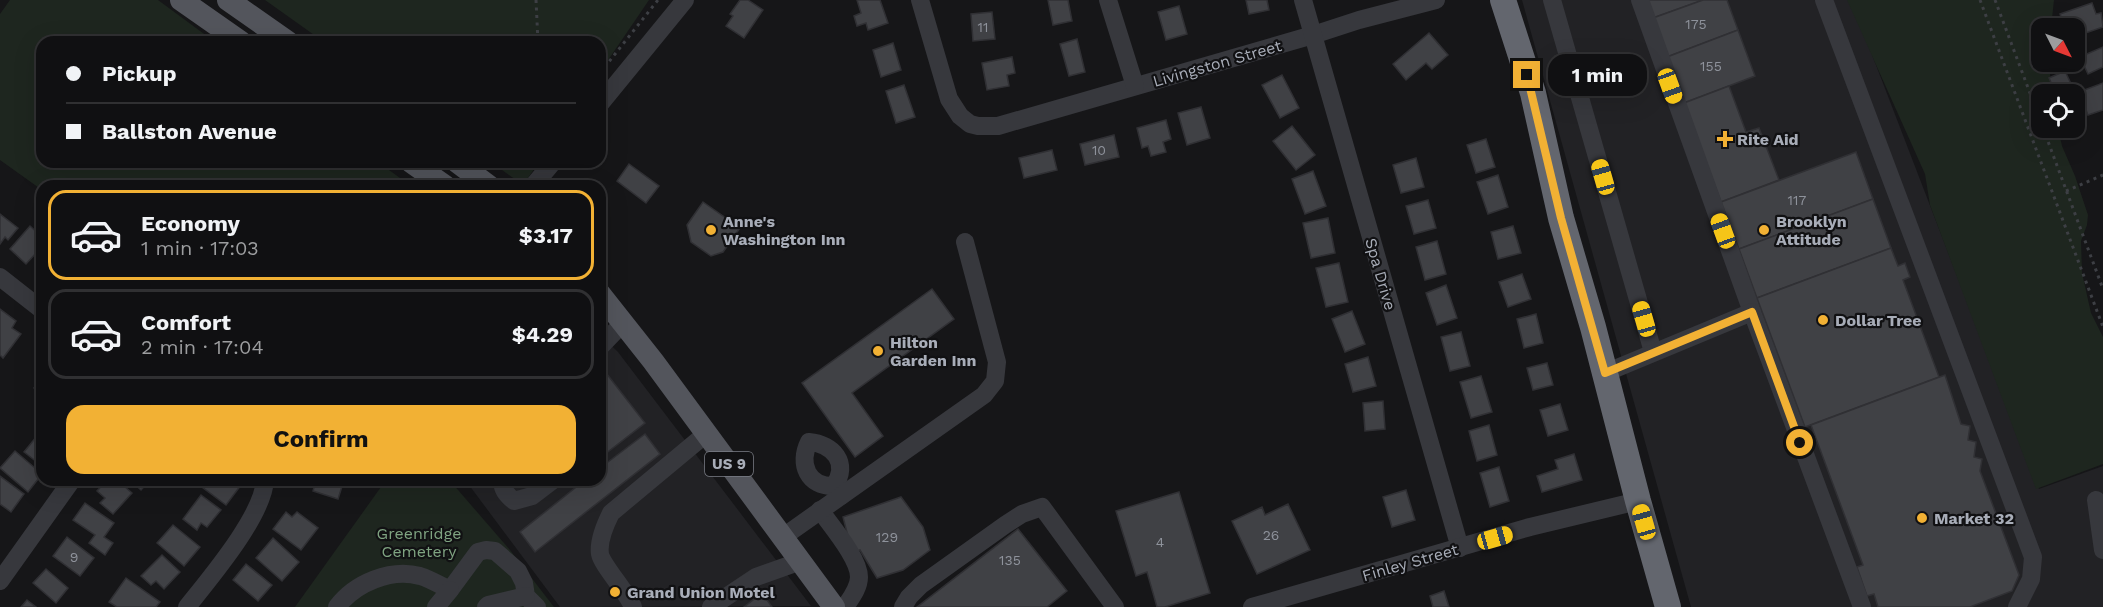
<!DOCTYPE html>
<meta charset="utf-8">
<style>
:root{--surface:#101012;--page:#1e1e20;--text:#f1f3f6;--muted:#9c9d9f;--line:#303032;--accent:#f2b134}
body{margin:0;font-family:"Work Sans",sans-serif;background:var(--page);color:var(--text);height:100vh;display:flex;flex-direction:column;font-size:22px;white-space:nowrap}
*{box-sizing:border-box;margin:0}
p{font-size:20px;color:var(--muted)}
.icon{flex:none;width:33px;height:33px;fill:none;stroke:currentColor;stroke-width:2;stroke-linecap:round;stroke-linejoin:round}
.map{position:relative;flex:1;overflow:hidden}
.drawer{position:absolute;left:36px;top:180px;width:570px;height:306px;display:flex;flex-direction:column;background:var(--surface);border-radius:18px;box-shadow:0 6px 24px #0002,0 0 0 2px var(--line)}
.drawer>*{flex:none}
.banner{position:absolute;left:36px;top:36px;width:570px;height:132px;border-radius:18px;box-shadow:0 6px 24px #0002,0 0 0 2px var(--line);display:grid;align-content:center;height:132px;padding:0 30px;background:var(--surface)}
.needle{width:39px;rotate:132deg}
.fabs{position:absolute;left:2031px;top:18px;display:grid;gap:12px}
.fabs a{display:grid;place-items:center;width:54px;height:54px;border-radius:12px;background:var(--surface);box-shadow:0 6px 24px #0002,0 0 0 2px var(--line);font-size:30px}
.end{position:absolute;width:27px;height:27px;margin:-14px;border:8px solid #f2b134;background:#111;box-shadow:0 0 0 3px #111}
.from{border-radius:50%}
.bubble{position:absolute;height:42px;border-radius:18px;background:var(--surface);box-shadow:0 6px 24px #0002,0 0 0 2px var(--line);font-size:20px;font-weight:700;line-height:42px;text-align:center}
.car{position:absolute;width:18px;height:36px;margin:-18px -9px;border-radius:8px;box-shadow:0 0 4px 2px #0007;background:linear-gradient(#f5c518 24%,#345 0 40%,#f5c518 0 76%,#345 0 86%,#f5c518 0)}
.banner b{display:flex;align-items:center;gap:21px;height:57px;font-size:22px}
.banner b+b{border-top:2px solid var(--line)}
.banner i{width:15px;height:15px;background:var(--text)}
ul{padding:10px 0 0;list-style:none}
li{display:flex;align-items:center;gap:18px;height:90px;margin:0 12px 9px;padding:0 18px;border:3px solid var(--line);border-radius:18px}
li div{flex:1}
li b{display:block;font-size:22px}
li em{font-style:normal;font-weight:700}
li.on{border-color:var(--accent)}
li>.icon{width:54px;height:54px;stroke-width:1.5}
.action{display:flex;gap:12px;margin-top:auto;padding:12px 30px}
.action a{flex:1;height:69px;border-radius:18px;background:var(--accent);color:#111;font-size:24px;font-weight:700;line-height:69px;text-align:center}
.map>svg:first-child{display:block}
.built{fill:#222225}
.green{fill:#1e261f}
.building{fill:#404145;stroke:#303034;stroke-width:1.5}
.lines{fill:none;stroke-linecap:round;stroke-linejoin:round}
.path{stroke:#3d3f44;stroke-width:3;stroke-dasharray:3 4.5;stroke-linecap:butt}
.minor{stroke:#37383d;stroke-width:18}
.major{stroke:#53555c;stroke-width:22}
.highway{stroke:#63666e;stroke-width:26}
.route{stroke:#f2b134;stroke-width:8}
.poi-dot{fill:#f2b134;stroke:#111113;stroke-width:2}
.labels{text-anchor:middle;stroke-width:4.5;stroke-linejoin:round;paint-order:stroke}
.number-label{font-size:14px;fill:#8e929b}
.shield{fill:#111113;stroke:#7b7e86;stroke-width:1.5}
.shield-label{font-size:15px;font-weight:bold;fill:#a8adb8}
.street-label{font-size:16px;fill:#a8adb8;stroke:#111113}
.poi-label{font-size:16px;font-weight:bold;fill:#a8adb8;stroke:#111113;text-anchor:start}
.park-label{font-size:16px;fill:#7fa381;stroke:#111113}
</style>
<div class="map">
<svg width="2103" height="607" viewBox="0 0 2103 607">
<rect width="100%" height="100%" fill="#161618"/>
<g class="built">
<path d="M1522,0H1851L2039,489L2103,466V607H1691Z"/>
<path d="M600,335L618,352L811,606L560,607L469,485L472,480H600Z"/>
</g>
<g class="green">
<path d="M10,0H158L215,42H42V162H378L411,186H42V190L0,160V14Z"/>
<path d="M265,0H649L600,72V42H324Z"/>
<path d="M1847,0H2054L2051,28H2042V62H2050V94H2042V128H2058L2062,146L2075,176L2088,215L2087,225L2081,241L2082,273L2091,313L2103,337V464L2036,489L1930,205L1925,174Z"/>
<path d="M491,162H539L523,185Z"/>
<path d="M386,480H447L452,483L510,550L554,607H295Z"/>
</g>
<g class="building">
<path d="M740,0H748L763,10L744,38L726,26L733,16L730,14Z"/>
<path d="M857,0H880L888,23L868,30L866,23L857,26L854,16L861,13Z"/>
<path d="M1048,0H1068L1072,21L1053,25Z"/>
<path d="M1246,0H1267L1269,10L1249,14Z"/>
<path d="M1646,0H1703L1653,18Z"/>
<path d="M1703,0H1727L1738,30L1667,57L1653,18Z"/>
<path d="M2092,3L2096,14L2101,13L2103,27L2074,37V28H2065L2060,14Z"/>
<path d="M1179,6L1187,34L1166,40L1158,12Z"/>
<path d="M992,12L995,39L973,41L971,14Z"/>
<path d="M1738,30L1755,76L1684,103L1667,57Z"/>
<path d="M1429,33L1448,55L1432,69L1426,63L1406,80L1393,64Z"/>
<path d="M1077,39L1085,72L1069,76L1060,44Z"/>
<path d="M893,43L901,70L881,77L873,50Z"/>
<path d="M2103,47V67L2088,74L2080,57Z"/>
<path d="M1012,57L1015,73L1007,75L1009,86L987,90L982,63Z"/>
<path d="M2065,71L2072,86L2056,94L2049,78Z"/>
<path d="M1282,75L1299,108L1280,118L1262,85Z"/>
<path d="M2103,83V110L2088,115L2079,92Z"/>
<path d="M904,85L915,117L896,123L886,91Z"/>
<path d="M1729,86L1746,132L1759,128L1779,180L1721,202L1684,103Z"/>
<path d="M1201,107L1210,138L1187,145L1178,113Z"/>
<path d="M2076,113L2082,128L2064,135L2061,128H2074Z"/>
<path d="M1166,120L1171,139L1163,142L1166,152L1151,156L1148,146L1142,148L1137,128Z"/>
<path d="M1292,126L1315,155L1296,170L1273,141Z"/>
<path d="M1114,135L1119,157L1085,165L1080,144Z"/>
<path d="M1486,139L1495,167L1476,173L1467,145Z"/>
<path d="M1052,150L1057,170L1024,178L1019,158Z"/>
<path d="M1856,152L1873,199L1739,249L1721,202Z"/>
<path d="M1416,158L1424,187L1401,193L1393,165Z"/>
<path d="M629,164L659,186L646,203L617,181Z"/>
<path d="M1313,171L1326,206L1305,214L1292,179Z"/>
<path d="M1498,175L1508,207L1488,214L1477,182Z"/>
<path d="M1873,199L1891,248L1757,298L1739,249Z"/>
<path d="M1428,200L1436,228L1414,234L1406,206Z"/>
<path d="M703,202L740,228L723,252L711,256L691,242L687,225Z"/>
<path d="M0,214L18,228L8,240L5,237L0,244Z"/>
<path d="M1328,218L1335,253L1311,258L1303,223Z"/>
<path d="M30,226L42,237V253L40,255L37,252L26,264L10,249Z"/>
<path d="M1513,226L1521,253L1498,259L1491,232Z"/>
<path d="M1437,241L1446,274L1425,280L1416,247Z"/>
<path d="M1891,248L1898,266L1905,263L1910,277L1903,280L1939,377L1805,427L1757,298Z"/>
<path d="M1339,263L1348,302L1326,307L1316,268Z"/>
<path d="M1522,274L1531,299L1508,307L1499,282Z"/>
<path d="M1446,285L1457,318L1437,325L1426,293Z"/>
<path d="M932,289L954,319L852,393L883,436L855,457L802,383Z"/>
<path d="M0,309L16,321L12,328L21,334L3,358L0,355Z"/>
<path d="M1352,311L1365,344L1345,352L1332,319Z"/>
<path d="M1536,314L1543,343L1524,348L1517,319Z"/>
<path d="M1461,332L1470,366L1450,371L1441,337Z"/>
<path d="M1368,357L1376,386L1353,392L1345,364Z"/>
<path d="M1547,363L1553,385L1533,390L1527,368Z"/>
<path d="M603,369L645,423L600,458V371Z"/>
<path d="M1945,375L1961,424L1970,426L1968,440L1976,442L1974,457L1982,459L1980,471L2019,575L2012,591L1970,607H1878L1874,594L1867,596L1857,567L1863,565L1811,425Z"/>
<path d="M1481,376L1492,412L1471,418L1460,382Z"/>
<path d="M42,378V395L34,388Z"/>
<path d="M1383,401L1385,429L1365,431L1363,403Z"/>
<path d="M1560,404L1568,430L1548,436L1540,410Z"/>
<path d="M1489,425L1497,455L1477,461L1469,431Z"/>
<path d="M645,434L660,454L535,552L520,532L585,480H600V468Z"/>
<path d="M37,436L42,440V466L24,452Z"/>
<path d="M15,451L42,474L28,492L0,468Z"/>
<path d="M1574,454L1582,480L1542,492L1537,476L1558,469L1555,460Z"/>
<path d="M1499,467L1509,501L1490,507L1480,473Z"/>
<path d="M0,476L24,494L11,512L0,504Z"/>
<path d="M107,480H117L132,493L113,514L100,503L105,498L97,491Z"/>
<path d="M130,480H150L141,490Z"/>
<path d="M207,480H243L244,481L226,505L202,487Z"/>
<path d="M316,480H344L338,499L313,491Z"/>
<path d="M1406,490L1415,520L1392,527L1383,497Z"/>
<path d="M1179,492L1210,593L1165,607H1157L1147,572L1136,576L1116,511Z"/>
<path d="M201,495L221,510L207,527L201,523L197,530L183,519Z"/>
<path d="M901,497L923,527L930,550L903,570L877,578L860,550L854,552L851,548L843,517Z"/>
<path d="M85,503L114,523L104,537L113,543L105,555L89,543L95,535L73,520Z"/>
<path d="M1288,504L1310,550L1257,574L1232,521L1262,507L1265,515Z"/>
<path d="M286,512L292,517L297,512L318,528L301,550L273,529Z"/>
<path d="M173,525L200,547L184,566L157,543Z"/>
<path d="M1018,529L1067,591L1047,607H917Z"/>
<path d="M67,537L94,558L80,576L53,556Z"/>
<path d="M273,538L299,562L282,581L256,558Z"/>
<path d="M162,555L180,572L164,589L156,581L151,585L141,576Z"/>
<path d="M246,564L272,585L258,601L233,580Z"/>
<path d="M46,569L68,588L56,603L33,583Z"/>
<path d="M126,578L160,602L156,607H117L109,602Z"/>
<path d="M1444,591L1449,607H1433L1430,596Z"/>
<path d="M762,593L772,607H744Z"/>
<path d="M27,600L36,607H21Z"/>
</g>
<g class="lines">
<g class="path">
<path d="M536,0L538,42"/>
<path d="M1980,0L2103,327"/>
<path d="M1995,0L2042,125"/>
<path d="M600,73L658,0"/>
<path d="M2043,128L2103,289"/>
<path d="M2066,191L2103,175"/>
</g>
<g class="minor">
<path d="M920,0L949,99L960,116L970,124L978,126H998L1313,35L1359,20L1436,0"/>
<path d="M1108,0L1135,86"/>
<path d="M1303,0L1460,548"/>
<path d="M1552,0L1653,352"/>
<path d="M1640,0L1752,312L1862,607"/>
<path d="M1824,0L2033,557L2031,579L2017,607"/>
<path d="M600,104L685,0"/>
<path d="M533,186L553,162"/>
<path d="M0,277L42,310"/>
<path d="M600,347L622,324"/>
<path d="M1605,373L1752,312"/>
<path d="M503,480C501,489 507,495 514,501L532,496L553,480"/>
<path d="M834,486C850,463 833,444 809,442C798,464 808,487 834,486L841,496"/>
<path d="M2096,500L2103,550"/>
<path d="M820,510C831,526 859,558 859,577C859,588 851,598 845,607"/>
<path d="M783,537L984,395L995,381L997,362L965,242"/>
<path d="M0,581L72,480"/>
<path d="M187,607C210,578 263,516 265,480"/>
<path d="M337,607C355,583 391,568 420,576C430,579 440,585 450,590L478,552L486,550L495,551L518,571L524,583L526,596L537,607"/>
<path d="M436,607L450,590"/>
<path d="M486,607L488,605L526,596"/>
<path d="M633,607C627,592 602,565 600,554C598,541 605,525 611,513L707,433"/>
<path d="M711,607L756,577L801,561"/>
<path d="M903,607L909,597L921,585L1005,525L1022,514L1042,507L1115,607"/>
<path d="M1252,607L1530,527L1638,501"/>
</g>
<g class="major">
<path d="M181,0L241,42"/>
<path d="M228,0L288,42"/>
<path d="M411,162L445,186"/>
<path d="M457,162L489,186"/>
<path d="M600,294L653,361L834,607"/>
</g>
<path class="highway" d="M1503,0L1533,93L1561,218L1593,327L1638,501L1668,607"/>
</g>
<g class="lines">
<path class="route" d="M1527,75L1561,218L1605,373L1752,312L1800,443"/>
</g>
<g class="poi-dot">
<path d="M1722 130h6v6h6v6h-6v6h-6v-6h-6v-6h6z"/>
<circle cx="711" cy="230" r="6"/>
<circle cx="1764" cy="230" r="6"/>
<circle cx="1823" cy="320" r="6"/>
<circle cx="878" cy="351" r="6"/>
<circle cx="1922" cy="518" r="6"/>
<circle cx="615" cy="592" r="6"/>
</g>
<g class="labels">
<g class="number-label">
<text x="1696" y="29">175</text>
<text x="983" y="32">11</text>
<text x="1711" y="71">155</text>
<text x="1099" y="155">10</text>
<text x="1797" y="205">117</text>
<text x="1271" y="540">26</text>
<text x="887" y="542">129</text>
<text x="1160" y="547">4</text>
<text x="74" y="562">9</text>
<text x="1010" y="565">135</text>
</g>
<rect class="shield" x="705" y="452" width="48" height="24" rx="4.5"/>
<g class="shield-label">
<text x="729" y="469">US 9</text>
</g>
<g class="street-label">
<text transform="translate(1217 63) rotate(-16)" y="6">Livingston Street</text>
<text transform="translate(1381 274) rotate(74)" y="6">Spa Drive</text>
<text transform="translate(1410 562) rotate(-16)" y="6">Finley Street</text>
</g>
<g class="poi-label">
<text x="1737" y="145">Rite Aid</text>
<text x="723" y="227">Anne's<tspan x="723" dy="18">Washington Inn</tspan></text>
<text x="1776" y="227">Brooklyn<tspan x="1776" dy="18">Attitude</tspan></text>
<text x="1835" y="326">Dollar Tree</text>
<text x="890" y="348">Hilton<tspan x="890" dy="18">Garden Inn</tspan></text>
<text x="1934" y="524">Market 32</text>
<text x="627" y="598">Grand Union Motel</text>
</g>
<g class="park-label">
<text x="419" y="539">Greenridge<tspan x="419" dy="18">Cemetery</tspan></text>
</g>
</g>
</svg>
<div class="fabs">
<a><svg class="needle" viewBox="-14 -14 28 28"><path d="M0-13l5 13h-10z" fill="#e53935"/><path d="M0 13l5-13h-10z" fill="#9c9d9f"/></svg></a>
<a><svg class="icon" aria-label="locate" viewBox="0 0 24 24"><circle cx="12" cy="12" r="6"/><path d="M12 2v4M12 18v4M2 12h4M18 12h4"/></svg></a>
</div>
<i class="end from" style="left:1800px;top:443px"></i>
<i class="end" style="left:1527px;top:75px"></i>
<div class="bubble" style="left:1548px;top:54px;width:99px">1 min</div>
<i class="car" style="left:1670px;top:86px;rotate:160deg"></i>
<i class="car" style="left:1603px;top:177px;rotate:344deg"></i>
<i class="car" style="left:1723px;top:231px;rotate:340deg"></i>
<i class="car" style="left:1644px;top:319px;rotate:344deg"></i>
<i class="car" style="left:1644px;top:522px;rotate:344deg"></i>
<i class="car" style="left:1495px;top:538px;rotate:74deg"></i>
<div class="banner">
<b><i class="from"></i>Pickup</b>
<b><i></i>Ballston Avenue</b>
</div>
<section class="drawer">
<ul>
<li class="on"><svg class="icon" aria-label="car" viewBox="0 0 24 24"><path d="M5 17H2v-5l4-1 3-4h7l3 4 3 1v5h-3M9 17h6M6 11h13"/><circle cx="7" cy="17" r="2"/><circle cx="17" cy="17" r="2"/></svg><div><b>Economy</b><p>1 min · 17:03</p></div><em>$3.17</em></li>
<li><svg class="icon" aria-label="car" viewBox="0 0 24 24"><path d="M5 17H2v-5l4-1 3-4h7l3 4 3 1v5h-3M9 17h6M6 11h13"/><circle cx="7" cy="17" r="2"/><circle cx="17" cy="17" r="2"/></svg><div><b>Comfort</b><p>2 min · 17:04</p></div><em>$4.29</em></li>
</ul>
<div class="action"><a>Confirm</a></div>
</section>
</div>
